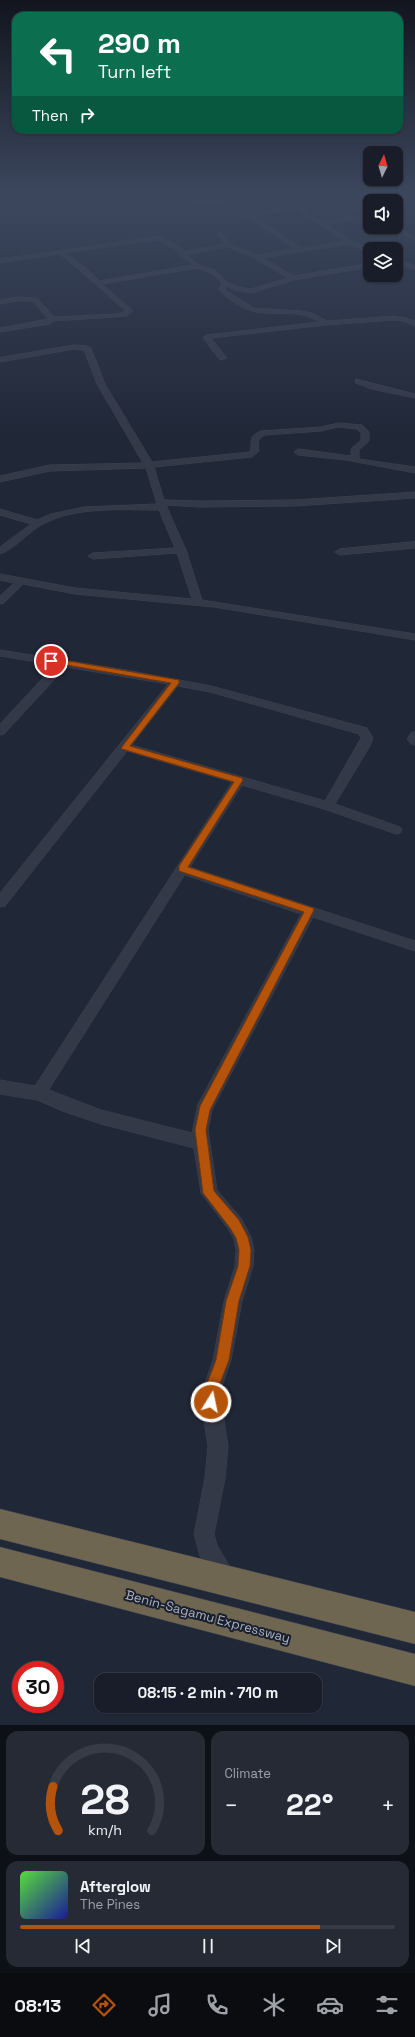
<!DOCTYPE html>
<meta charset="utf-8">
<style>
body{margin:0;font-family:"Space Grotesk",sans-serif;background:#252a35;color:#f1f3f6;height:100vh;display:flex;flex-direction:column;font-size:15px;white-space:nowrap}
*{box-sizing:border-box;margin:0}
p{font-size:13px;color:#9fa2a8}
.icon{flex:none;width:22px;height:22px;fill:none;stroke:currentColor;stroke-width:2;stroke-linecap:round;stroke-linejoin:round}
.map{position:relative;height:1725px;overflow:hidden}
.sheet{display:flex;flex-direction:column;gap:6px;padding:6px;background:#0d1017;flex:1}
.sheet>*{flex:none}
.top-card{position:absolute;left:12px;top:12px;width:391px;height:122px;border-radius:12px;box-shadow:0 1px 3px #0004,0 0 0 1px #363b46;background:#0b6e4f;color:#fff;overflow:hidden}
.needle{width:26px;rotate:5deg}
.fabs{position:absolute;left:363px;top:146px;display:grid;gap:8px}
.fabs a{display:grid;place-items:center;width:40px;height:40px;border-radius:8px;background:#181d29;box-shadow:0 1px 3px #0004,0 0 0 1px #363b46;font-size:20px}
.speed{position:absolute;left:12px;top:1661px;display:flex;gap:8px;font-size:20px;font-weight:700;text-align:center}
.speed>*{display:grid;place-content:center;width:52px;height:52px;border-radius:50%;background:#181d29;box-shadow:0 1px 3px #0004,0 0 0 1px #363b46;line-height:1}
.speed .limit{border:6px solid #d22;background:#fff;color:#111}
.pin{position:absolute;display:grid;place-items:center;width:34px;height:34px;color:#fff;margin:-17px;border:2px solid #fff;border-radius:50%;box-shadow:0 1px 4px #0007}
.me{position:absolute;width:44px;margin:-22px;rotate:10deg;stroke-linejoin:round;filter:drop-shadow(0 0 3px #0008)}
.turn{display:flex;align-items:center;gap:14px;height:84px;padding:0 20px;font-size:18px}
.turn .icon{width:52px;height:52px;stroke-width:2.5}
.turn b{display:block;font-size:28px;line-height:34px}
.then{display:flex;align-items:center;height:38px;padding:0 20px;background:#0003;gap:8px;font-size:15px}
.big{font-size:30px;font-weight:600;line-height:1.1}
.sheet .tile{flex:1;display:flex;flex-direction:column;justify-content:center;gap:6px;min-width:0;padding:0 14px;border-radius:12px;background:#252a35}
.sheet .dial{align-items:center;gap:0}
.dial svg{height:104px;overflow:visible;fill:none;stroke:#363b46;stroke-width:7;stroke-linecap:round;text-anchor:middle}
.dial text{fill:#f1f3f6;stroke:none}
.song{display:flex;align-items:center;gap:12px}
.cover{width:48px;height:48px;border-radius:6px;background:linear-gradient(135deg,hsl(110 70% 55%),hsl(240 70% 35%))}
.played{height:4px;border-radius:2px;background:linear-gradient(90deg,#b45309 80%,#363b46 80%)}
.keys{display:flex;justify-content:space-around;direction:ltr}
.heat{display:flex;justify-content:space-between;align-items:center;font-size:22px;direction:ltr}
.sheet .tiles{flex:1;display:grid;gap:6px;grid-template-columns:1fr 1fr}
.tile:last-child{grid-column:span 2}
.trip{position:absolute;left:94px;top:1673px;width:228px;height:40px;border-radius:12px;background:#181d29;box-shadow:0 1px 3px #0004,0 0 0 1px #363b46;font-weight:600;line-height:40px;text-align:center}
.dock{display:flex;height:64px;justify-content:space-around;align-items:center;background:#0a0c10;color:#9fa2a8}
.dock .icon{width:28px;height:28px}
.dock .on{color:#b45309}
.dock b{font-size:18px;color:#f1f3f6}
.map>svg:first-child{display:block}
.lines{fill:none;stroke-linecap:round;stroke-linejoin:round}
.minor-casing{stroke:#3d4351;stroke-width:1}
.highway-casing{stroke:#3b414f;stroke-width:1}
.minor{fill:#343948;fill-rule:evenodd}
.highway{fill:#6e6651;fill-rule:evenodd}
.route{fill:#b45309;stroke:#753606}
.labels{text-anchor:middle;stroke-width:4;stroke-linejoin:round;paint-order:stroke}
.near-street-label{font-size:13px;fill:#aeb4c4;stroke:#191f2c}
</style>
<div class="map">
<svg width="415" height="1725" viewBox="0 0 415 1725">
<rect width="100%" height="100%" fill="#202737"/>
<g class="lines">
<defs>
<path id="minor" d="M 234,195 L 244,195 L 219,202 L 171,207 L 168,205 Z
M 265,195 C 274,195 285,198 291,205 L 299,206 L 307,211 L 307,214 L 323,221 L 370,214 L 370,218 L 327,224 L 352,241 L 371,249 L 370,253 L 349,244 L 262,258 L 294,276 L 370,263 L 370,267 L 294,280 L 251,293 L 235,290 L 226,286 L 225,290 L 254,308 L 301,311 L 312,313 L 327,321 L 393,316 L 406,318 L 415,321 L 415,326 L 403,321 L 393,320 L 326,325 L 211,338 L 227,358 L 220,360 L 203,338 L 206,335 L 319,322 C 301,309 277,316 256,312 C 243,310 228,299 219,290 L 222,283 L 211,273 L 197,268 L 102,284 L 132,310 L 132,312 L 127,316 L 54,321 L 50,324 L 0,332 L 0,328 L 48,319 L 33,301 L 17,301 L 0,304 L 0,300 L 17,297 L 37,298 L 54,317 L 117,314 L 126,311 C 103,292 83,271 59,254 L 0,263 L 0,259 L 160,236 L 186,251 L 225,244 L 217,234 L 220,232 L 231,244 L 257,255 L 294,249 L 250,218 L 243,216 L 287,208 L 284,204 ZM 297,209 L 302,213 L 302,216 L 320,224 L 345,241 L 301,248 L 255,216 ZM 159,240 L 180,253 L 180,255 L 193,265 L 99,281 L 85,267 L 66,253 ZM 228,247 L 252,257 L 288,278 L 251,289 L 239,287 L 227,282 L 215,270 L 199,265 L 187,255 Z
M 327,195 L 334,195 L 348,202 L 389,195 L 402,195 L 353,204 L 360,208 L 357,210 Z
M 396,226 L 415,237 L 415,241 L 390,227 Z
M 396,258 L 415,266 L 415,270 L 396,263 Z
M 74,345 L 87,346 L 91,348 L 105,384 L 152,462 L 250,452 C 253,441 247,437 261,431 L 321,427 L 338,423 L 362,425 L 369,432 L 369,441 L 359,450 L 359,459 L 415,467 L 415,473 L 346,460 L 298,455 L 294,452 L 298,449 L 351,456 L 351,449 L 361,440 L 361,433 L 357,429 L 338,427 L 321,431 L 265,435 C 257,439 258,443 259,451 L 252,457 L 154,467 L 164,500 L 200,501 L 295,500 L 415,492 L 415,498 L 295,506 L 200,507 L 166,505 L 186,550 L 202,600 L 415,634 L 415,640 L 214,607 L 75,594 L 23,584 L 4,603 L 0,604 L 0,596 L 14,583 L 0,580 L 0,574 L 75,588 L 192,599 L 177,553 L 93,559 L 88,556 L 93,553 L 175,548 L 159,510 C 121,510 78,506 43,524 C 29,531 14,550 0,554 L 0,547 L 31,524 L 0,515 L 0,509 L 37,520 L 51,514 L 84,507 L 157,504 L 146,468 L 50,471 L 0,482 L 0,476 L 50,465 L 143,463 L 97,384 L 84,350 L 74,349 L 0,362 L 0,358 Z
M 356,379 L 415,394 L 415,398 L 372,389 L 356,383 Z
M 415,542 L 415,548 L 340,555 L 335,552 L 340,549 Z
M 0,650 L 126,670 L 211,686 L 367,728 L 373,738 L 370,746 L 335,804 L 400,827 L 402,830 L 400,833 L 396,834 L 324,809 L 242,785 L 190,867 L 415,941 L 415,951 L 313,917 L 212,1110 L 208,1130 L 217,1190 L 241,1218 L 251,1237 L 254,1250 L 253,1266 L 242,1301 L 231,1360 L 222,1386 L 221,1402 L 228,1446 L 225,1478 L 214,1534 L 217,1545 L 236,1578 L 232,1585 L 225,1589 L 218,1585 L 200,1556 L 194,1534 L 205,1478 L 208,1446 L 201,1402 L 204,1386 L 213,1360 L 224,1301 L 235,1266 L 236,1250 L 234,1239 L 229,1230 L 201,1193 L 194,1148 L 101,1124 L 65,1112 L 37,1100 L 0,1094 L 0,1080 L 35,1086 L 232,782 L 127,751 L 5,906 L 0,907 L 0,893 L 168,684 L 66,667 L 4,734 L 0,735 L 0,724 L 55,665 L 0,656 ZM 178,686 L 210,692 L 359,734 L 361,738 L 325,801 L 132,745 ZM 185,875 L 301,914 L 198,1104 L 192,1133 L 101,1110 L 49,1090 Z
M 415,732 L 415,745 L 411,744 L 407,739 L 411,733 Z"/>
<path id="highway" d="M 0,1509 L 415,1612 L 415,1644 L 0,1539 Z
M 0,1547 L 415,1654 L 415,1686 L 0,1577 Z"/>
</defs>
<use href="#minor" class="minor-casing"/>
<use href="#highway" class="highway-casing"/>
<use href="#minor" class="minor"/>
<use href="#highway" class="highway"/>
</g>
<linearGradient id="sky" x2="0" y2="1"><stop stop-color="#12151e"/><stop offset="0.45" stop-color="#3c475e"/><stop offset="1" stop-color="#3c475e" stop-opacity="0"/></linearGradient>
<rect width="415" height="436" fill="url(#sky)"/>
<path class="route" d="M 51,658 L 179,680 L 179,683 L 130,746 L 242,778 L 243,780 L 188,867 L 313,908 L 314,910 L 210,1110 L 206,1130 L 214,1191 L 239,1220 L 248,1237 L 251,1250 L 250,1266 L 239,1301 L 229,1360 L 219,1386 L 215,1407 L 211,1409 L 206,1407 L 204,1402 L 206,1386 L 216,1360 L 226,1301 L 238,1266 L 239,1250 L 236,1238 L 230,1228 L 203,1193 L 195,1130 L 200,1106 L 304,912 L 179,871 L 179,866 L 234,782 L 122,749 L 121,748 L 171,683 L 49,662 L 47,661 Z"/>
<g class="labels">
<g class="near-street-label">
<text transform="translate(208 1616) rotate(15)" y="5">Benin-Sagamu Expressway</text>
</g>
</g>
</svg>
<div class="fabs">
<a><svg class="needle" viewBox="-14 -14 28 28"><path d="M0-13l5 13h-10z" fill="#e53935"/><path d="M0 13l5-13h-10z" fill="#9fa2a8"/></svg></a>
<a><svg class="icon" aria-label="sound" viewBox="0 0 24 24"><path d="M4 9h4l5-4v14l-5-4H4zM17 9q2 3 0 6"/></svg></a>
<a><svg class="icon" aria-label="layers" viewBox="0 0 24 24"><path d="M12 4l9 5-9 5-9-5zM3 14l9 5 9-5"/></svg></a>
</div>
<div class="speed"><div class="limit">30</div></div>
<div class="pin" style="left:51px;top:661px;background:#d93025"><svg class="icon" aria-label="arrive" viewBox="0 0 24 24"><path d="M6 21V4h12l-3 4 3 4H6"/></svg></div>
<svg class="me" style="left:211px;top:1402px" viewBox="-20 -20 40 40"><circle r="17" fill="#b45309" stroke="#fff" stroke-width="3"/><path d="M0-11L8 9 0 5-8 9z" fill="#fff"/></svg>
<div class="trip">08:15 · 2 min · 710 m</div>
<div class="top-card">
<div class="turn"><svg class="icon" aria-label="left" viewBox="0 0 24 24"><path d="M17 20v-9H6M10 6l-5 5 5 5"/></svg><div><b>290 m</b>Turn left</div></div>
<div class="then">Then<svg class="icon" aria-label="right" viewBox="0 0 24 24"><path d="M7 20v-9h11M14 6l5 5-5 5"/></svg></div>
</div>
</div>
<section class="sheet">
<div class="tiles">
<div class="tile dial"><svg viewBox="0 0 100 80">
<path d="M14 69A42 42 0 1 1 86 69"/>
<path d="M14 69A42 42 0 0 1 10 35" stroke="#b45309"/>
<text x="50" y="56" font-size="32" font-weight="700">28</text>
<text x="50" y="72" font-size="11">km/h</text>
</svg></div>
<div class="tile"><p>Climate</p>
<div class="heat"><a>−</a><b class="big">22°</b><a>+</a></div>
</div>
<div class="tile">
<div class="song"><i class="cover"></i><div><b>Afterglow</b><p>The Pines</p></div></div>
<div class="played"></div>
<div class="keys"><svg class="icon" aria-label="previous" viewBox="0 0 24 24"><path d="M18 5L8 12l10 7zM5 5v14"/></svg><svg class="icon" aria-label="pause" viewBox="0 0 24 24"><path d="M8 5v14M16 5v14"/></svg><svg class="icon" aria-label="next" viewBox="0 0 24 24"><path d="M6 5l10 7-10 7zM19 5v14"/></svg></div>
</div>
</div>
</section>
<nav class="dock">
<b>08:13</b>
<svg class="icon on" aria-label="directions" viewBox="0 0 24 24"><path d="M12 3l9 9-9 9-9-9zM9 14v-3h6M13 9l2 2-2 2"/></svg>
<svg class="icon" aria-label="music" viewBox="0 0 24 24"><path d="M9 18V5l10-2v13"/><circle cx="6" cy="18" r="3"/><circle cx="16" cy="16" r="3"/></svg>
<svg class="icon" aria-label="phone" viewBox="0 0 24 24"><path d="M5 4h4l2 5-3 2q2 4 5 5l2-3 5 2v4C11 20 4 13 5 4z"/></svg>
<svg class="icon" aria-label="climate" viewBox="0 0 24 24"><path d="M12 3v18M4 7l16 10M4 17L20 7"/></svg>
<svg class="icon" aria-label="car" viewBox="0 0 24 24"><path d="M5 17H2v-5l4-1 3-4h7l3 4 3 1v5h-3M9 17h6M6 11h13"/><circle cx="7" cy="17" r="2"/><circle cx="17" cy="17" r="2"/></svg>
<svg class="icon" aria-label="filters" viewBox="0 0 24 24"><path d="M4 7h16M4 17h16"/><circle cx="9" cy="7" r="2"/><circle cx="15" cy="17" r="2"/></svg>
</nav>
